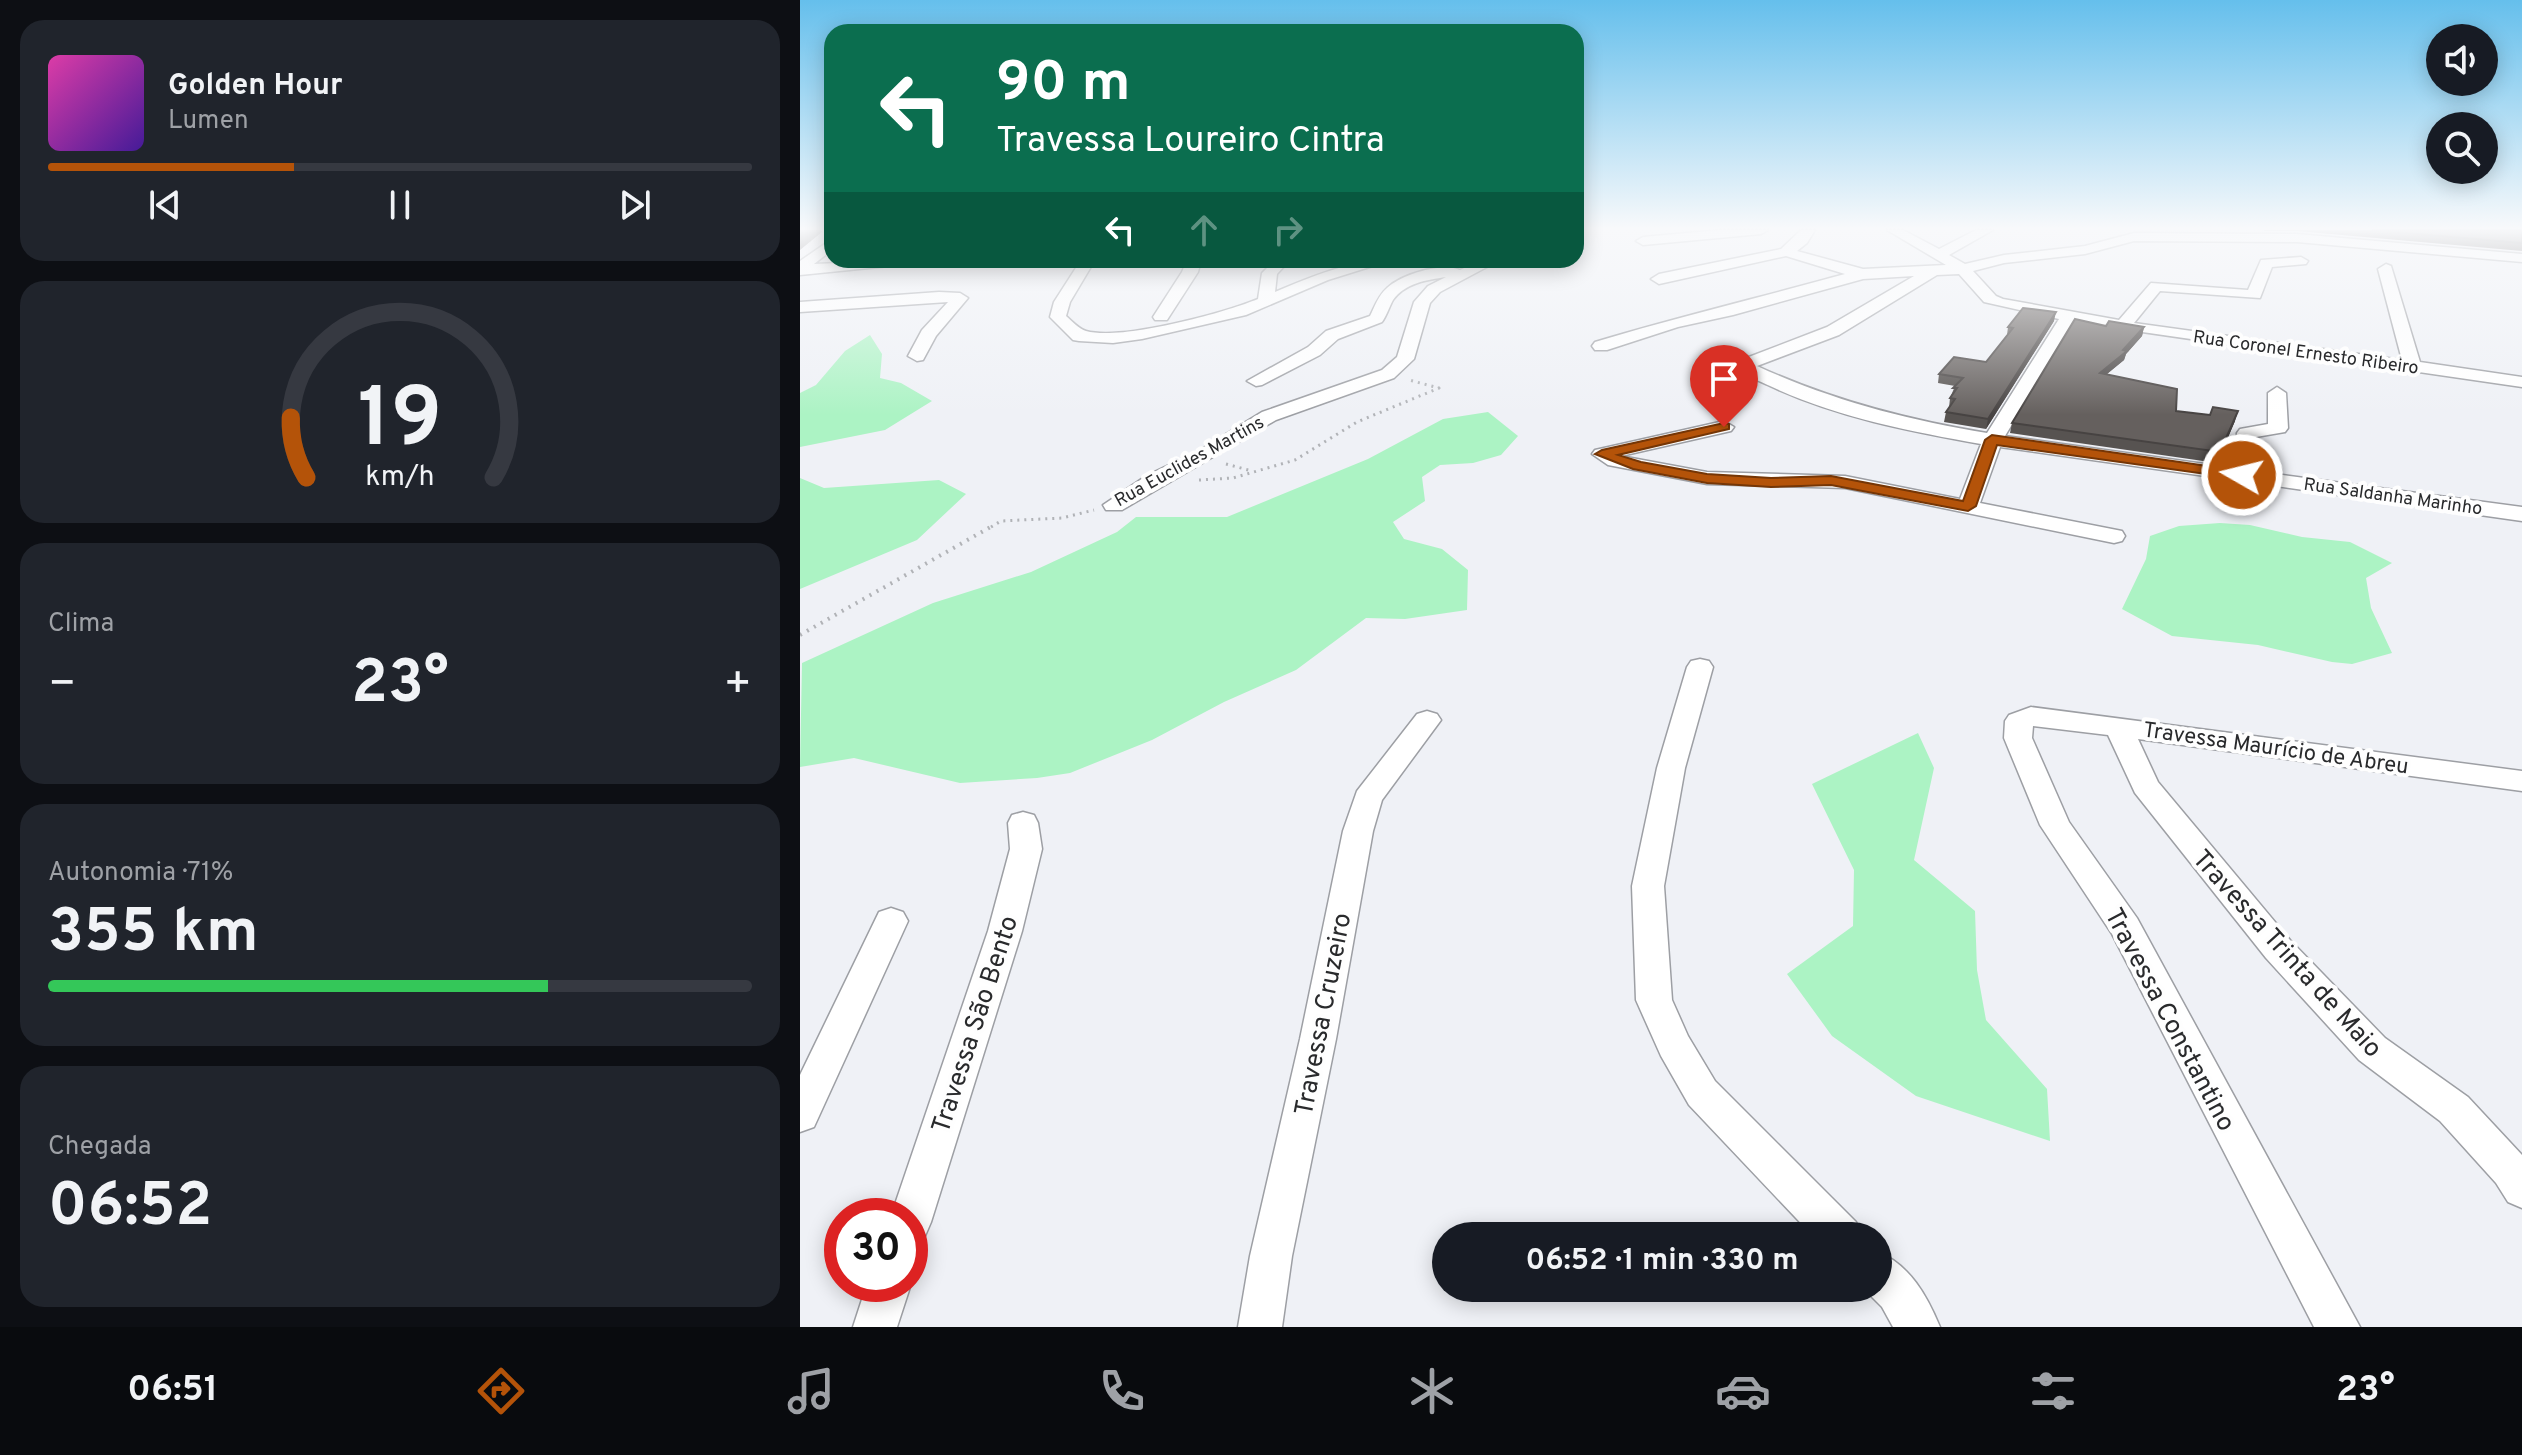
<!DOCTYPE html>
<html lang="pt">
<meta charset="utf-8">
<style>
body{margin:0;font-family:Overpass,sans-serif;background:#20242c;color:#f1f3f6;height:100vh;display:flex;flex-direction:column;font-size:30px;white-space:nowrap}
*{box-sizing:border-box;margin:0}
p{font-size:26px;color:#9ea1a6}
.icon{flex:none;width:44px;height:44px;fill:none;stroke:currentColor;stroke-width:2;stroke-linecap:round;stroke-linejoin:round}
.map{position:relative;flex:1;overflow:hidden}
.sheet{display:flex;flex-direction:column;gap:20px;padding:20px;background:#0d0f14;width:800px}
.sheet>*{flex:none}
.banner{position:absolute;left:24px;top:24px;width:760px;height:244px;border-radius:24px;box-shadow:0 4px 20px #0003;background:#0b6e4f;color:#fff;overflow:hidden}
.buttons{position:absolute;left:1626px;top:24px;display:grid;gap:16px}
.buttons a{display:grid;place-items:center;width:72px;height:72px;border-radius:50%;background:#171b24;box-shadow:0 4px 20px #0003;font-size:40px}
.speed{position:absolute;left:24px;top:1198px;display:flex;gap:16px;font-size:40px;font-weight:700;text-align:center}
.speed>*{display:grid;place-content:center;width:104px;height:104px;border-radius:50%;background:#171b24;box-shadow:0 4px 20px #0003;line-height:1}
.speed .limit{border:12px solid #d22;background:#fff;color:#111}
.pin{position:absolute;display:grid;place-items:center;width:68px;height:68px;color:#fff;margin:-82px -34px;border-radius:50% 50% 50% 0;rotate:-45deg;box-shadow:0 0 8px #0007}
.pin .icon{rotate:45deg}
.me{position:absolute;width:88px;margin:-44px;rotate:278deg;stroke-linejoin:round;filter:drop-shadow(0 0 6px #0008)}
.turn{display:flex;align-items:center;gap:28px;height:168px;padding:0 40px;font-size:36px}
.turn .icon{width:104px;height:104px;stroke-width:2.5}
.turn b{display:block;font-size:56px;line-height:68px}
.lanes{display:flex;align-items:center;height:76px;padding:0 40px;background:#0003;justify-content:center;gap:40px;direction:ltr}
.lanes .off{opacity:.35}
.big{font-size:60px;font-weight:700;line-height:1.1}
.sheet .card{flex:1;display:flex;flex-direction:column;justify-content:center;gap:12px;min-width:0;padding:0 28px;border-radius:24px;background:#20242c}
.sheet .dial{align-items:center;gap:0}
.dial svg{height:208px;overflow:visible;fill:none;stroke:#363941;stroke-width:7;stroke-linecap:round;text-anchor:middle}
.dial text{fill:#f1f3f6;stroke:none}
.song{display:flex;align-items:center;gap:24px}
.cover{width:96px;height:96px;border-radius:12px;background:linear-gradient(135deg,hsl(320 70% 55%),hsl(260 70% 35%))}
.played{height:8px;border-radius:4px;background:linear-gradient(90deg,#b45309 35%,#363941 35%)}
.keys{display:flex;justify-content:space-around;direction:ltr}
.heat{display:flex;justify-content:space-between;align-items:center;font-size:44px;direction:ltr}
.charge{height:12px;border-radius:6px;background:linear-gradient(90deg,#34c759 71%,#363941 0)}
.trip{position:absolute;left:632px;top:1222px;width:460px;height:80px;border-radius:40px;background:#171b24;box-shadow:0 4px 20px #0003;font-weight:700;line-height:80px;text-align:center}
.menu{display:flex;height:128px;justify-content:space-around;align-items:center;background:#090b0e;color:#9ea1a6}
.menu .icon{width:56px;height:56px}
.menu .active{color:#b45309}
.menu b{font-size:36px;color:#f1f3f6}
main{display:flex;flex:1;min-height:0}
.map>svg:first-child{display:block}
.green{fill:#acf3c4}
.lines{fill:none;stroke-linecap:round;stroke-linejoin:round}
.street-casing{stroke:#9d9fa4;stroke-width:3}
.path-far1{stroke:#b1b3b7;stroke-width:3;stroke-dasharray:2 5;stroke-linecap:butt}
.path{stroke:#b1b3b7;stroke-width:4;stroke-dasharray:2 6;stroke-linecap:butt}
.street{fill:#fff;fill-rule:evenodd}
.wall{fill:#575351}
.shaded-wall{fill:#474342}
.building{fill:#65605e;stroke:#474342;stroke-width:2}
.route{fill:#b45309;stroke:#753606;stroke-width:2}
.labels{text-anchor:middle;stroke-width:8;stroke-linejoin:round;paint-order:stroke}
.far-street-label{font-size:18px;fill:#292a2c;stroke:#fefefe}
.street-label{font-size:22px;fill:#292a2c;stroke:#fefefe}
.near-street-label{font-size:26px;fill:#292a2c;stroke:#fefefe}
</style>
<main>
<section class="sheet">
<div class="card">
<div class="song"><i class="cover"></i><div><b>Golden Hour</b><p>Lumen</p></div></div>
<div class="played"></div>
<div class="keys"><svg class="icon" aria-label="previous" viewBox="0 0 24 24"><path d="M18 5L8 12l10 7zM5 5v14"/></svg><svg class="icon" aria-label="pause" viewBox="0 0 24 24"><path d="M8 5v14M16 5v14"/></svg><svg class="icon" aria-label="next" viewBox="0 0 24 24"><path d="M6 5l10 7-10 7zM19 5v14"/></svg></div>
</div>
<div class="card dial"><svg viewBox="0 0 100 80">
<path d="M14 69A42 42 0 1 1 86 69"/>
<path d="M14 69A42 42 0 0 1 8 46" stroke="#b45309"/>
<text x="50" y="56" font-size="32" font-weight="700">19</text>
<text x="50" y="72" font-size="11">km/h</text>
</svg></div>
<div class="card"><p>Clima</p>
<div class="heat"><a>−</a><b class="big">23°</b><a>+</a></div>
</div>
<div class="card"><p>Autonomia · 71%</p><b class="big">355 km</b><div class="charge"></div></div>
<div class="card"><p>Chegada</p><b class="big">06:52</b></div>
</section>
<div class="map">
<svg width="1722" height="1327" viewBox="0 0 1722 1327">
<rect width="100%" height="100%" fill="#eff1f6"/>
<path class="green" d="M 70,335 L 82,354 L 80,378 L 101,383 L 132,401 L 85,430 L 0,447 L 0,393 L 16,385 L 45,351 Z
M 688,412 L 718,436 L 701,455 L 673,463 L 640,465 L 622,477 L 625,501 L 593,522 L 604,539 L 642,549 L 668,570 L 667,610 L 605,619 L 566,618 L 496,670 L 424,702 L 352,740 L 270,773 L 237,778 L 160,783 L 54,758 L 0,767 L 2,663 L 133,603 L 231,572 L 317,532 L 336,517 L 427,517 L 568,459 L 643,419 Z
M 0,478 L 24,488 L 139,480 L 166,494 L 117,540 L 0,589 Z
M 1420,523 L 1450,525 L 1502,537 L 1550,542 L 1592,563 L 1566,578 L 1571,608 L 1592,653 L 1552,664 L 1532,662 L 1458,645 L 1372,636 L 1322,609 L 1346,559 L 1350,536 L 1379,526 Z
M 1118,733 L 1134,768 L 1114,860 L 1175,911 L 1177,970 L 1186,1020 L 1247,1089 L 1250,1141 L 1116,1096 L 1032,1036 L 987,974 L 1053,926 L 1054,870 L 1012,784 Z"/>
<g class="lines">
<defs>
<path id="street" d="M 920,230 L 968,230 L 961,234 L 843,245 L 836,241 L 843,237 Z
M 1001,230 L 1015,230 L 1007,243 L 997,251 L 1063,269 L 1146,265 L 1087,230 L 1103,230 L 1139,249 L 1176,230 L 1193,230 L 1149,255 L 1165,264 L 1204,255 L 1285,246 L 1334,233 L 1497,234 L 1722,254 L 1722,262 L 1497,242 L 1334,241 L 1285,254 L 1204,263 L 1173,271 L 1196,296 L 1203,299 L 1319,320 L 1351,283 L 1448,290 L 1461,260 L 1501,257 L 1508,261 L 1506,264 L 1472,267 L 1460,298 L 1360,291 L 1334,323 L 1602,360 L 1578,269 L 1586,264 L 1591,266 L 1620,362 L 1722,377 L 1722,387 L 1273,322 L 1205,436 L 1433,468 L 1437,433 L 1440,429 L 1468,424 L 1468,393 L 1477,387 L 1486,393 L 1488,428 L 1485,432 L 1456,437 L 1453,471 L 1722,507 L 1722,521 L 1200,447 L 1180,503 L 1322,531 L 1325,536 L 1322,541 L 1314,543 L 1045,488 L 907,484 L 808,465 L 792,454 L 795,450 L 924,421 L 934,427 L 931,431 L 821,456 L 907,472 L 1045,476 L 1160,499 L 1181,444 C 1109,431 1036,417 970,386 C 960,381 946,377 938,368 L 941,360 L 1027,327 L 1114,276 L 1063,279 L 933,315 L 878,327 L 807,350 L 795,350 L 792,346 L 795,342 C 878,317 962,297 1045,274 L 986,256 L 859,284 L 851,279 L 859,274 L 981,249 ZM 1159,274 L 1184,302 L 1259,319 L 1187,433 C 1107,420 1031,400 957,366 L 1039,335 L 1137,275 Z
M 32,239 L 32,250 L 14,264 L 116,260 L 109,264 L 0,275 L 0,261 Z
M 281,260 L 295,260 L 270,302 L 266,316 C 272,321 279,329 286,331 C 321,341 424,313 458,299 L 462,273 L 475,260 L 490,260 L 477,274 L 475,292 C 513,276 551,260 592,260 L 528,280 L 446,315 L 342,339 L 313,343 L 279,341 L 273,340 L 250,317 L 254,302 Z
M 387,260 L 401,260 L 398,272 L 367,320 L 355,320 L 353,317 L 382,272 Z
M 681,260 L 700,260 L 640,292 L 630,303 L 614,359 L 594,378 L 476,420 L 322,510 L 306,510 L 303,505 L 346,476 L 400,450 L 462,412 L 582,370 L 597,357 L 614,302 L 628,286 L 646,277 C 627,280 605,283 593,300 C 589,307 587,315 582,322 L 538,339 L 520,355 L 462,385 L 456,386 L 447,381 L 508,347 L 526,331 L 570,316 C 575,306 578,296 587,288 C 602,274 642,262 660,270 Z
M 139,292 L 160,293 L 168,298 L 136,336 L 123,360 L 117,361 L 108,356 L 122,330 L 148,302 L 0,312 L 0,302 Z
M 900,659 L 909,661 L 913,667 L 885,768 L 864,886 L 872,1000 L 888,1036 L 915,1081 L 1056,1222 L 1062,1236 L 1013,1236 L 889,1105 L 861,1056 L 836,1000 L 832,886 L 857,768 L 887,667 L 891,661 Z
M 1231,707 L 1722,771 L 1722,791 L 1338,739 L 1358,782 L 1490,940 L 1585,1038 L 1668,1097 L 1722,1155 L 1722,1208 L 1708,1202 L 1696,1183 L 1640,1121 L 1559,1060 L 1466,958 L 1335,793 L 1308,735 L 1233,726 L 1232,738 L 1269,822 L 1337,918 L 1560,1327 L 1514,1327 L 1312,934 L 1240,825 L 1204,738 L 1205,721 L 1209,715 Z
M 627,711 L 637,714 L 641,720 L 582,800 L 573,831 L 536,1039 L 492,1256 L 482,1327 L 438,1327 L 450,1256 L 500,1039 L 543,831 L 557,791 L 617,714 Z
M 223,812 L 234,815 L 238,823 L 242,849 L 222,931 L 131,1222 L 125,1236 L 110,1242 L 110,1216 L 91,1216 L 188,931 L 210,849 L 208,823 L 212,815 Z
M 91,908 L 103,912 L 108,921 L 14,1127 L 0,1132 L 0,1075 L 79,912 Z
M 1078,1252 C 1110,1265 1127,1296 1140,1327 L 1093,1327 L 1082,1307 L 1063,1288 L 1078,1288 Z
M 110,1283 L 111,1284 L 97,1327 L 53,1327 L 67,1284 Z"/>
</defs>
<use href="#street" class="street-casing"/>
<path class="path-far1" d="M 426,464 L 452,471
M 399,480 L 433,478 L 495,460 L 557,422 L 639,388 L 609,380
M 191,527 L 201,521 L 262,518 L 294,510"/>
<path class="path" d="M 0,635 L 194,525"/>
<use href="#street" class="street"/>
</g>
<path class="wall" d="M 1463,230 L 1722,230 L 1722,251 L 1497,231 L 1465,231 Z
M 1254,321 L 1186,429 L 1144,422 L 1146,412 L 1149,408 L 1150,398 L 1155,386 L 1138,383 L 1139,374 L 1186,362 L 1207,335 L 1208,327 Z
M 1306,326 L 1344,327 L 1342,336 L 1326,354 L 1324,360 L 1307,374 L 1376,411 L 1435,421 L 1417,463 L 1210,433 L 1212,423 Z"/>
<path class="shaded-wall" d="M 0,230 L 21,230 L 22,232 L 0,250 Z
M 1256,312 L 1254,321 L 1186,429 L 1188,419 Z
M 1344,327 L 1342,336 L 1326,354 L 1324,360 L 1297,382 L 1300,373 Z
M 1438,411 L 1435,421 L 1417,463 L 1420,452 Z"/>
<path class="building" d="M 1572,230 L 1722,230 L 1722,243 Z
M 1223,308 L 1256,312 L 1188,419 L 1146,412 L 1155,399 L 1150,398 L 1157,388 L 1153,388 L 1163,378 L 1139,374 L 1154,357 L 1186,362 L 1213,328 L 1208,327 Z
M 1275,319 L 1306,326 L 1309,321 L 1344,327 L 1323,350 L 1327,351 L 1300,373 L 1377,389 L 1376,411 L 1410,415 L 1413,407 L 1438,411 L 1420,452 L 1212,423 Z"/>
<linearGradient id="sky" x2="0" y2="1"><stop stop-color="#65bfec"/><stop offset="0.55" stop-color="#f8f9fb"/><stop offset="1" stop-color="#f8f9fb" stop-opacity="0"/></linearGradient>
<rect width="1722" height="415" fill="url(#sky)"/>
<path class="route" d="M 924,423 L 929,424 L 929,429 L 818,455 L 841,462 L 907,474 L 971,478 L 1031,476 L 1163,501 L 1185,440 L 1192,435 L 1442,471 L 1449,475 L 1442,479 L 1197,445 L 1176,506 L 1168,511 L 1031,485 L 971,487 L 907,483 L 833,469 L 795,454 L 802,450 Z"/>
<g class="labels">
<g class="far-street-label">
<text transform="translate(1506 352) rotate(8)" y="6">Rua Coronel Ernesto Ribeiro</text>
<text transform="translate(389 461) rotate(-29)" y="6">Rua Euclides Martins</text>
<text transform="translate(1593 496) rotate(8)" y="6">Rua Saldanha Marinho</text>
</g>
<g class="street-label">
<text transform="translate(1476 747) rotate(8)" y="8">Travessa Maurício de Abreu</text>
</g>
<g class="near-street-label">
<text transform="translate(1488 953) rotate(48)" y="9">Travessa Trinta de Maio</text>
<text transform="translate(522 1014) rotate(-79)" y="9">Travessa Cruzeiro</text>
<text transform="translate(1371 1019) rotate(62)" y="9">Travessa Constantino</text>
<text transform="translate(174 1024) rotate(-72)" y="9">Travessa São Bento</text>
</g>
</g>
</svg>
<div class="buttons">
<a><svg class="icon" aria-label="sound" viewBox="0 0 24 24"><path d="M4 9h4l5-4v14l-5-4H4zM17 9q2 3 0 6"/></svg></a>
<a><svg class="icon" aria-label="search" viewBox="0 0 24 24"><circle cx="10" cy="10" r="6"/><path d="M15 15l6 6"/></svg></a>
</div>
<div class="speed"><div class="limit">30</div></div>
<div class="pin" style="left:924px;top:427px;background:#d93025"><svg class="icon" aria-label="arrive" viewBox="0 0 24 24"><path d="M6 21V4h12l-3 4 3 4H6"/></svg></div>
<svg class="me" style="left:1442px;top:475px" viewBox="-20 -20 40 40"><circle r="17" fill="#b45309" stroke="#fff" stroke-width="3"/><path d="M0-11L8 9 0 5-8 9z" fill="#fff"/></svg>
<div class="trip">06:52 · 1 min · 330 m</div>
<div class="banner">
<div class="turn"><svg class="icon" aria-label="left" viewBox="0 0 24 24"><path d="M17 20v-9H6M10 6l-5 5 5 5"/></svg><div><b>90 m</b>Travessa Loureiro Cintra</div></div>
<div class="lanes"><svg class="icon" aria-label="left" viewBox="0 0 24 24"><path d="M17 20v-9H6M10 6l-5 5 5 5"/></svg><svg class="icon off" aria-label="ahead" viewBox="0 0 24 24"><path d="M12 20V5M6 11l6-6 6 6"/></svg><svg class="icon off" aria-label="right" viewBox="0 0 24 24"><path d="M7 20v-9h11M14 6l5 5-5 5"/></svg></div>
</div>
</div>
</main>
<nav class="menu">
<b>06:51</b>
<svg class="icon active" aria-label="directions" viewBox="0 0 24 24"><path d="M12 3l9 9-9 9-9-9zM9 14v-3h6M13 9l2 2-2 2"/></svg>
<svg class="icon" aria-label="music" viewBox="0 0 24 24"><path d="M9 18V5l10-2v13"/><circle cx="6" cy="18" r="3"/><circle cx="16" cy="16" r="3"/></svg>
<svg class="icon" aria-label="phone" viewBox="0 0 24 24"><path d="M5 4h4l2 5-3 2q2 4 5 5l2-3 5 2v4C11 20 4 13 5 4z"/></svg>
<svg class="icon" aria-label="climate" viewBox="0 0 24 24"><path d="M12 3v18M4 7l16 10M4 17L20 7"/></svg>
<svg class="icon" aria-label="car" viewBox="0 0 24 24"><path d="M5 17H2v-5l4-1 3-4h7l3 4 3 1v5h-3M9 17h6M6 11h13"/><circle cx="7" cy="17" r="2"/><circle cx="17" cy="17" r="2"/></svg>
<svg class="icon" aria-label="filters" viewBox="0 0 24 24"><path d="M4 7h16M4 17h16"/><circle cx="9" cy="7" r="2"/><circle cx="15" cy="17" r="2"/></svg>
<b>23°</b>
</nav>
